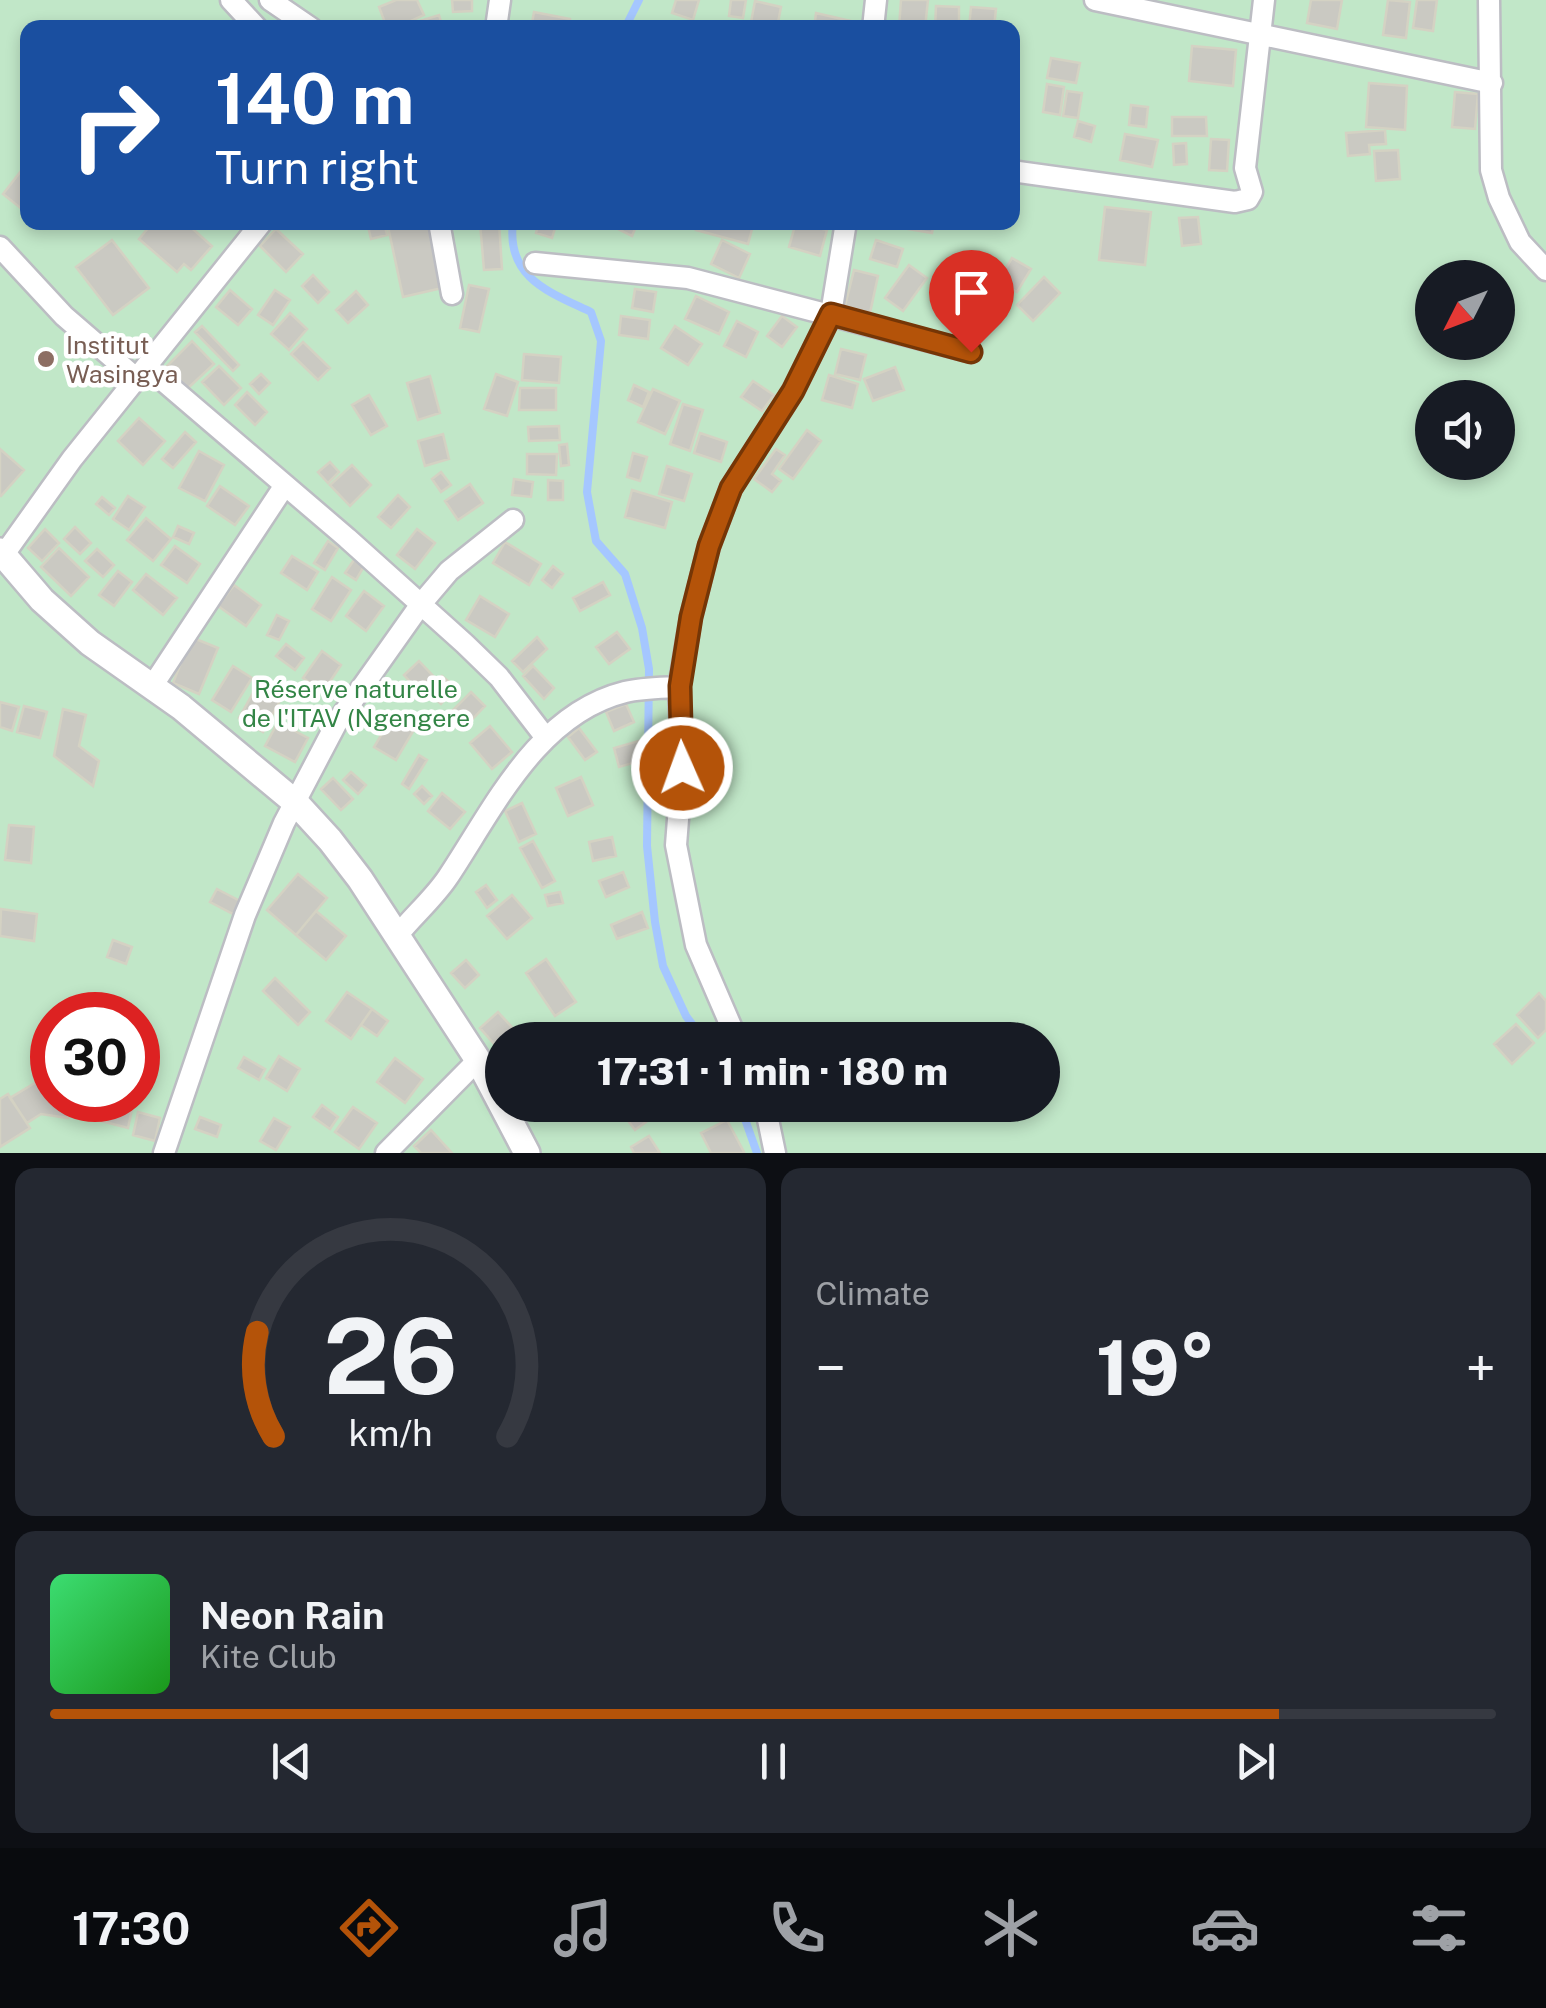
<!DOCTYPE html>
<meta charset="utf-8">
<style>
body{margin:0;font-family:"Public Sans",sans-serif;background:#242831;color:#f1f3f6;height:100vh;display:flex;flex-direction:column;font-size:38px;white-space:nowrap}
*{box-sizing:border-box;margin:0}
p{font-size:32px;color:#9ea1a6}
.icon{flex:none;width:55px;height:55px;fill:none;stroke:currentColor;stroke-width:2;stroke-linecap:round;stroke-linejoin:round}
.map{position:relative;height:1153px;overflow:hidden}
.details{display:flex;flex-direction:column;gap:15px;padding:15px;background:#0d0f14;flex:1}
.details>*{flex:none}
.top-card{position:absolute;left:20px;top:20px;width:1000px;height:210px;border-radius:20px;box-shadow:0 5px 15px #0003;background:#1a4fa0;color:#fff;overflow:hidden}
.needle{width:65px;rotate:228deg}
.fabs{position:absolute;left:1415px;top:260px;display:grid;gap:20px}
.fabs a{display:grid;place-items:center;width:100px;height:100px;border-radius:50%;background:#171b24;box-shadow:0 5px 15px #0003;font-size:50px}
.speed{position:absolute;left:30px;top:992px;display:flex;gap:20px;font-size:50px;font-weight:700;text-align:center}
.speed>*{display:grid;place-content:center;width:130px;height:130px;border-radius:50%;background:#171b24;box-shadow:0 5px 15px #0003;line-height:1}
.speed .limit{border:15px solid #d22;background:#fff;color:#111}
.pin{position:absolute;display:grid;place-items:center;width:85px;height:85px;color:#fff;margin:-102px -42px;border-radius:50% 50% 50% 0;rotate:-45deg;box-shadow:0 0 10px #0007}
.pin .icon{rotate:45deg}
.me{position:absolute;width:110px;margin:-55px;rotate:358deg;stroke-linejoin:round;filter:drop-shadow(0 0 8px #0008)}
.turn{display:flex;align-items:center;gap:35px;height:210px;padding:0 30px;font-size:45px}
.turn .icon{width:130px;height:130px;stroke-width:2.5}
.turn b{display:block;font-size:70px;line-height:85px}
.big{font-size:75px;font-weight:800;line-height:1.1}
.details .tile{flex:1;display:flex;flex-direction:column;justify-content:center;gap:15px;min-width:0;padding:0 35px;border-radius:20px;background:#242831}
.details .dial{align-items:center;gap:0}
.dial svg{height:260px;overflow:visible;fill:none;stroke:#363941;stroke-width:7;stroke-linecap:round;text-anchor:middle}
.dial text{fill:#f1f3f6;stroke:none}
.song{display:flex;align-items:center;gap:30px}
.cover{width:120px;height:120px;border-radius:15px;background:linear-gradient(135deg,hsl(140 70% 55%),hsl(120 70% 35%))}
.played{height:10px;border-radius:5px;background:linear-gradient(90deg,#b45309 85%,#363941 85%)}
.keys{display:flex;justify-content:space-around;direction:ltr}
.heat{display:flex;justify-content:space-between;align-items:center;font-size:55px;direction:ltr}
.details .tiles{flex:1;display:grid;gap:15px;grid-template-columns:1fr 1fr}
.tile:last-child{grid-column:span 2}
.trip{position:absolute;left:485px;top:1022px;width:575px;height:100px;border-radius:50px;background:#171b24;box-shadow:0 5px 15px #0003;font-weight:800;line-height:100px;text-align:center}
.dock{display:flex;height:160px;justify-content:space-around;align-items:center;background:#090b0e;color:#9ea1a6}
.dock .icon{width:70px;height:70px}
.dock .active{color:#b45309}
.dock b{font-size:45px;color:#f1f3f6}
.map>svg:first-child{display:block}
.green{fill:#c1e7c8;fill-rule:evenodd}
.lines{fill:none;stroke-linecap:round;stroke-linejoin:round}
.stream{stroke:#a5c7ff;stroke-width:8}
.building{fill:#cac9c2;stroke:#d4d2c3;stroke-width:2.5}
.minor-casing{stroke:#bcbdc3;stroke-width:25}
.tertiary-casing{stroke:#bcbdc3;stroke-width:30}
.minor{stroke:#fff;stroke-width:20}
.tertiary{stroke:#fff;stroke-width:25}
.route-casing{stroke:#753606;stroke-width:25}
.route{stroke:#b45309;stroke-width:18}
.education-dot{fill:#8d6e63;stroke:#fff;stroke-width:4}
.labels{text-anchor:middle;stroke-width:9;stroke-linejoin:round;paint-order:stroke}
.education-label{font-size:25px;fill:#785e54;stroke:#fff;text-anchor:start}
.park-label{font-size:25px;fill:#338546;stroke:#fff}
</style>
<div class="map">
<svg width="1546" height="1153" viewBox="0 0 1546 1153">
<rect width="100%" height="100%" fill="#efefe4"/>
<path class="green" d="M 0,0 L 1546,0 L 1546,1153 L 0,1153 ZM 28,28 L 1012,28 L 1012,222 L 28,222 ZM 1432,278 L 1498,278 L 1498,342 L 1432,342 ZM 1432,398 L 1498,398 L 1498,462 L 1432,462 ZM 52,1015 L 138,1015 L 138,1100 L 52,1100 ZM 502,1040 L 1042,1040 L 1042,1105 L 502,1105 Z"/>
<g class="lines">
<path class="stream" d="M 625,28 L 639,0
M 513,222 C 506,278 549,292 591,312 L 601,341 L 587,492 L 596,541 L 625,574 L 642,628 L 649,669 L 647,846 L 655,922 L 663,966 L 686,1016 L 704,1040
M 740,1105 L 757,1153"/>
</g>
<path class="building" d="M 396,0 L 417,0 L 424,15 L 396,28 L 387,28 L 379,7 Z
M 452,0 L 472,0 L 472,11 L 453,12 Z
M 676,0 L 699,0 L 693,20 L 672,13 Z
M 731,0 L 746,0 L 743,18 L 729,16 Z
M 901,0 L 928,0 L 925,28 L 899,28 Z
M 1311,0 L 1342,0 L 1337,29 L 1307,23 Z
M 1388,0 L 1410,2 L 1406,38 L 1383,35 Z
M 1417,0 L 1437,0 L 1433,31 L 1413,28 Z
M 755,1 L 781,7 L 777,28 L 751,22 Z
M 936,6 L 959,7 L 959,28 L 935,28 Z
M 971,7 L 996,9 L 994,28 L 969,28 Z
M 534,12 L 570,19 L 568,28 L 531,28 Z
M 816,13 L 855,22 L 854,28 L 814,28 Z
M 439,15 L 443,28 L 414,28 L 413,23 Z
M 1192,46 L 1236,50 L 1233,86 L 1189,81 Z
M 1051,58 L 1080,63 L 1076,83 L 1047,78 Z
M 1369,83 L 1407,86 L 1405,130 L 1366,127 Z
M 1047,84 L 1064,87 L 1060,115 L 1043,112 Z
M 1067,91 L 1082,93 L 1078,118 L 1063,116 Z
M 1455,92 L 1478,94 L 1475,129 L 1452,127 Z
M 1131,105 L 1148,107 L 1146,127 L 1129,125 Z
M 1172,117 L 1206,117 L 1207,136 L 1172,136 Z
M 1078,121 L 1095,126 L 1091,142 L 1074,137 Z
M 1385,130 L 1386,144 L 1369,145 L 1370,154 L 1348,156 L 1346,133 Z
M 1125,134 L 1158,140 L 1152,167 L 1120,160 Z
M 1211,139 L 1229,140 L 1227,171 L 1209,170 Z
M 1186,143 L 1187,164 L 1174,165 L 1173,144 Z
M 1398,150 L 1400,179 L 1376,181 L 1374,151 Z
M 28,162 L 28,214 L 3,194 Z
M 1105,207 L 1151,212 L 1145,265 L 1099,260 Z
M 1198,217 L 1201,244 L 1182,246 L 1179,218 Z
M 153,222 L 185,222 L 212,246 L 191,270 L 184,264 L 177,272 L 139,239 Z
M 367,222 L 384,222 L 387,235 L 371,239 Z
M 387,222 L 428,222 L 442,288 L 403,297 Z
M 499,222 L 502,269 L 484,270 L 480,223 Z
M 539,222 L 557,222 L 552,238 L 536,233 Z
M 614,222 L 638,222 L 632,236 L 612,226 Z
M 698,222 L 754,222 L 748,244 L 696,230 Z
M 796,222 L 827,230 L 820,256 L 789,247 Z
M 909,222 L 934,222 L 932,233 L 908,229 Z
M 276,229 L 303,254 L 286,272 L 260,246 Z
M 112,240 L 149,288 L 113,315 L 76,267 Z
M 722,240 L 750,254 L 739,278 L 711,264 Z
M 876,240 L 903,249 L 897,267 L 870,259 Z
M 1012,258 L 1031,269 L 1017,292 L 998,281 Z
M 970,261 L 993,275 L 983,292 L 961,279 Z
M 909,265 L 927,278 L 903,311 L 885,298 Z
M 854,270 L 878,276 L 870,313 L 845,306 Z
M 313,275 L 329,292 L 318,303 L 302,286 Z
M 1044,277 L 1060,293 L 1033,321 L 1017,305 Z
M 960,282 L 981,296 L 964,323 L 943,309 Z
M 469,285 L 489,289 L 479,332 L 460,328 Z
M 995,285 L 1012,295 L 998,316 L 982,305 Z
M 635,289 L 656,292 L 653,312 L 632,308 Z
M 230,290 L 252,309 L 238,325 L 216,307 Z
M 275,290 L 290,300 L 273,325 L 258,315 Z
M 356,291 L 368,305 L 348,323 L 336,310 Z
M 696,296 L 729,312 L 719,334 L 685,319 Z
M 290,313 L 307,329 L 289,350 L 271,334 Z
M 621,316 L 650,320 L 648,339 L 619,335 Z
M 782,316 L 797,327 L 782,347 L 767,336 Z
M 737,321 L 758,332 L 746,357 L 724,346 Z
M 202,326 L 239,365 L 233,371 L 195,332 Z
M 675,326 L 702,344 L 688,365 L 661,348 Z
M 192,341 L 214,364 L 186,390 L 165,368 Z
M 303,342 L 330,368 L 318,380 L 291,354 Z
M 841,349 L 866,355 L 860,380 L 835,374 Z
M 524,354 L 561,357 L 559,383 L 522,380 Z
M 219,366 L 241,388 L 224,405 L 202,382 Z
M 895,367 L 904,390 L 873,401 L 864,379 Z
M 261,374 L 270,383 L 259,394 L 250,384 Z
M 496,374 L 518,382 L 507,416 L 484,409 Z
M 829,375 L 858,384 L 852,408 L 822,400 Z
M 430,376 L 440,413 L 418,420 L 407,383 Z
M 753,381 L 774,395 L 762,411 L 741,397 Z
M 634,385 L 649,392 L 643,407 L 628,400 Z
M 520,388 L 556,388 L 556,410 L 519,410 Z
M 653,389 L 680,401 L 665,434 L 638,422 Z
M 247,392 L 267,412 L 255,425 L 235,405 Z
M 369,395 L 387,426 L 371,435 L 352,405 Z
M 683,404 L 703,410 L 690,451 L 670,444 Z
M 139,418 L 165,441 L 143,465 L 118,441 Z
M 559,426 L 560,440 L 529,441 L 528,427 Z
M 807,430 L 821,441 L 793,479 L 779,469 Z
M 185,432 L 196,442 L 173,468 L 162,459 Z
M 700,433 L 727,442 L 721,462 L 694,453 Z
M 443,434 L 449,459 L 425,466 L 418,441 Z
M 567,444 L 569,465 L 561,466 L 559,445 Z
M 0,449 L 24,470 L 1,496 L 0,495 Z
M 776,449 L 785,455 L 772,474 L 781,481 L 772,492 L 754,479 Z
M 199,451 L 224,465 L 205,501 L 179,488 Z
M 633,453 L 647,457 L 640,481 L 627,477 Z
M 527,454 L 557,454 L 556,475 L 527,474 Z
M 330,462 L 339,472 L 328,483 L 318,472 Z
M 352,465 L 371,485 L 350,506 L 330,485 Z
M 667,466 L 692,474 L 684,501 L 659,494 Z
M 441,472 L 451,485 L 441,492 L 432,479 Z
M 514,479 L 533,482 L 531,497 L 512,495 Z
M 548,480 L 563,481 L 563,500 L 548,500 Z
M 470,484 L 483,503 L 458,520 L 445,501 Z
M 220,486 L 249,506 L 235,525 L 207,506 Z
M 632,490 L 672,502 L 665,528 L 625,517 Z
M 398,495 L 410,507 L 391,528 L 378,517 Z
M 128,496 L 145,507 L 129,530 L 113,519 Z
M 102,497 L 115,508 L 109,515 L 96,504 Z
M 146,518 L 171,539 L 153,561 L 127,540 Z
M 178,526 L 194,533 L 189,544 L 173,537 Z
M 75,527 L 91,543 L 80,554 L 64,539 Z
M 45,529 L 59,543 L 42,561 L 28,548 Z
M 417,529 L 435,543 L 415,569 L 397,555 Z
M 328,541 L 338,548 L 325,570 L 314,563 Z
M 505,542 L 541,564 L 529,585 L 493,563 Z
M 175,546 L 200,564 L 187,583 L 161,565 Z
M 59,548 L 89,577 L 71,596 L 41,567 Z
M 97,549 L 114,565 L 103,577 L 85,561 Z
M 292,556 L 318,572 L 307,590 L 281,573 Z
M 356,557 L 366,563 L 356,580 L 345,573 Z
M 553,566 L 563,574 L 552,588 L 542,580 Z
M 118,571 L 132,582 L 114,606 L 99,595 Z
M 146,574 L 177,598 L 163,615 L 133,590 Z
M 332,577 L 351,590 L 331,621 L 312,609 Z
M 603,582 L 610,595 L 580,611 L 573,598 Z
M 234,585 L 261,605 L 246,626 L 218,606 Z
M 364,591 L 384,606 L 366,631 L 346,616 Z
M 480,596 L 509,614 L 495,637 L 466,620 Z
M 277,615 L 289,621 L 279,640 L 267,635 Z
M 617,632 L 630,649 L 609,664 L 596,647 Z
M 191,637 L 218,648 L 199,694 L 173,683 Z
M 537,637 L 547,649 L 523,672 L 512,661 Z
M 286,644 L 304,658 L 295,670 L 276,656 Z
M 322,651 L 341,665 L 323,692 L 303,678 Z
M 419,661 L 437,680 L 421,694 L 404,675 Z
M 233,666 L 252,678 L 231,712 L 212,700 Z
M 533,666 L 554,688 L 544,699 L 523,676 Z
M 442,676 L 455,687 L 441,704 L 428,692 Z
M 258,684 L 282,697 L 263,732 L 239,718 Z
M 471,692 L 485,706 L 462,730 L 447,716 Z
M 0,702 L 19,707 L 12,731 L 0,727 Z
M 626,704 L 634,722 L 614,731 L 606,712 Z
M 24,706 L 47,712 L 40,738 L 17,732 Z
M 63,709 L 86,715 L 79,746 L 99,761 L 93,786 L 54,756 Z
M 393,715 L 415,728 L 396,760 L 374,747 Z
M 278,722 L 308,738 L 295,762 L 265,746 Z
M 490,726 L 512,752 L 492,769 L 470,743 Z
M 579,728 L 597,752 L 585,760 L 568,737 Z
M 642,740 L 647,759 L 619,767 L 614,748 Z
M 419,755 L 427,760 L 409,789 L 402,784 Z
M 351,772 L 366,785 L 358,794 L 343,780 Z
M 581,777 L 593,805 L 568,816 L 556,788 Z
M 333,778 L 353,799 L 341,810 L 321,789 Z
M 422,786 L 432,796 L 424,804 L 414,794 Z
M 442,793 L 465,812 L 450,829 L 428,811 Z
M 522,803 L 536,834 L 519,842 L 505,811 Z
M 9,825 L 34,827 L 31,863 L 5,860 Z
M 612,837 L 616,856 L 593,861 L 589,842 Z
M 533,841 L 555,881 L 542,888 L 520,848 Z
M 623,872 L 629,887 L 606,897 L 599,881 Z
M 298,874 L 327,898 L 296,935 L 267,910 Z
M 486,885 L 497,900 L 487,908 L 476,892 Z
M 217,889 L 240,901 L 233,914 L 210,902 Z
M 560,892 L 563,903 L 548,906 L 545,895 Z
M 512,895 L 532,918 L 507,939 L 487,916 Z
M 1,909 L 37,914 L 34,941 L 0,936 Z
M 316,911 L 346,936 L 326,960 L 296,935 Z
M 642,912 L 648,928 L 617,939 L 611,925 Z
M 113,940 L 132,947 L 126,964 L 107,957 Z
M 546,959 L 576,1002 L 555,1016 L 526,973 Z
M 466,960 L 479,975 L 465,988 L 451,973 Z
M 275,978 L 310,1012 L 298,1025 L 263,991 Z
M 347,992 L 372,1009 L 351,1039 L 326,1021 Z
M 1539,993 L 1546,1001 L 1546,1030 L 1538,1038 L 1517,1015 Z
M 372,1009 L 388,1021 L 377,1036 L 361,1025 Z
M 498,1012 L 521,1037 L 502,1040 L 502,1053 L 480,1028 Z
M 1516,1024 L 1534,1043 L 1512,1064 L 1494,1044 Z
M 279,1056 L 300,1069 L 287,1091 L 266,1078 Z
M 244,1057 L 265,1069 L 259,1080 L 238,1068 Z
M 395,1058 L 423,1079 L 405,1103 L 377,1082 Z
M 38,1081 L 52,1083 L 52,1100 L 71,1100 L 68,1118 L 41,1114 L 27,1123 L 10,1098 Z
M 8,1094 L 30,1128 L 0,1147 L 0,1099 Z
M 77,1100 L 115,1100 L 133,1105 L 128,1128 L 74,1114 Z
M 322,1105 L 338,1117 L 330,1129 L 313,1117 Z
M 353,1107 L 377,1123 L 359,1149 L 335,1132 Z
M 636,1110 L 646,1122 L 635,1130 L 626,1118 Z
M 138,1112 L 160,1118 L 155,1141 L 133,1135 Z
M 200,1117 L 221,1125 L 217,1137 L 195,1129 Z
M 274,1118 L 290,1127 L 276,1150 L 260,1141 Z
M 727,1120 L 744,1152 L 743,1153 L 711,1153 L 701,1133 Z
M 431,1130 L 452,1153 L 421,1153 L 414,1146 Z
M 649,1136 L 660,1153 L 634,1153 L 631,1147 Z"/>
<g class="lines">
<defs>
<path id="minor" d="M 231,0 L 257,28
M 270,0 L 311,28
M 1095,0 L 1492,83
M 1489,0 L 1491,170 L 1499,198 L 1520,242 L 1546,270
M 496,28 L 500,0
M 873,28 L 876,0
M 1012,171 L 1235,202 L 1248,199 L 1252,192 L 1245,168 L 1264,0
M 439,222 L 452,294
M 0,247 L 64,316 L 137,379
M 535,263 L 688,278 L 971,352
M 147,367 L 347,538 L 465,644 L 499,677 L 546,738
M 0,560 L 72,459 L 262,222
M 151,688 L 285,485
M 397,936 C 413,916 434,898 448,877 C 494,808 537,714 625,692 C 642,688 662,688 679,687
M 737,1040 L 696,945 L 676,845 L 682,768 L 679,687 L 691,617 L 709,546 L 731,488 L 793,391 L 831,314 L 846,222
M 765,1105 L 775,1153
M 164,1153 L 245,915 L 284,823 L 336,724 L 421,604 L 449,571 L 513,520
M 386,1153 L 478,1060"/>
<path id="tertiary" d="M 0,551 L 42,600 L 90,643 L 181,707 L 296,803 L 330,840 L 360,879 L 478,1060 L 527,1153"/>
</defs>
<use href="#minor" class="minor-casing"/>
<use href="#tertiary" class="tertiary-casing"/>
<use href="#minor" class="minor"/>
<use href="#tertiary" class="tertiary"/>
</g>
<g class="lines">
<defs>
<path id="route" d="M 682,768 L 680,686 L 691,617 L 709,546 L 731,488 L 793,391 L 831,314 L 971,352"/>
</defs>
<use href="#route" class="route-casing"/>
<use href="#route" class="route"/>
</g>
<circle class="education-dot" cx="46" cy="359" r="10"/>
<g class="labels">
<g class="education-label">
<text x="66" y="354">Institut<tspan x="66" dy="29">Wasingya</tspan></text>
</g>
<g class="park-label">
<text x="356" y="698">Réserve naturelle<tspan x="356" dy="29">de l'ITAV (Ngengere</tspan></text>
</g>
</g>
</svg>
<div class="fabs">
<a><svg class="needle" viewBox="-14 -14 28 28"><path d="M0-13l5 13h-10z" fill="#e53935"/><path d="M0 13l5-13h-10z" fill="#9ea1a6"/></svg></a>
<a><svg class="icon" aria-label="sound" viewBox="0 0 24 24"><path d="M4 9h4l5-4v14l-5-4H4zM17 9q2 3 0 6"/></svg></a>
</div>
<div class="speed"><div class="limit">30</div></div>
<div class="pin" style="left:971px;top:352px;background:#d93025"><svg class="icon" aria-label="arrive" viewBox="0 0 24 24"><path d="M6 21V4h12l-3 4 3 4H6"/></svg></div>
<svg class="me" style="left:682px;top:768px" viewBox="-20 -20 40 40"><circle r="17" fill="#b45309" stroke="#fff" stroke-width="3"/><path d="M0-11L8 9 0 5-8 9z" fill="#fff"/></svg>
<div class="trip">17:31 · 1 min · 180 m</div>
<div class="top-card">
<div class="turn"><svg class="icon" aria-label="right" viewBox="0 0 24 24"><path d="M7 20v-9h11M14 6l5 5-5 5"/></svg><div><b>140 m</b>Turn right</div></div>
</div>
</div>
<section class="details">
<div class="tiles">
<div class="tile dial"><svg viewBox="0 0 100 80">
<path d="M14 69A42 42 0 1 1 86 69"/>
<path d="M14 69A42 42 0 0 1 9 37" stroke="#b45309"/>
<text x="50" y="56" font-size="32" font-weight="700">26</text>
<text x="50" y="72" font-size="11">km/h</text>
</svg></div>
<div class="tile"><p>Climate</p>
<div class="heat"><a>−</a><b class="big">19°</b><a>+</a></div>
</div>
<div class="tile">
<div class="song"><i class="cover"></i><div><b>Neon Rain</b><p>Kite Club</p></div></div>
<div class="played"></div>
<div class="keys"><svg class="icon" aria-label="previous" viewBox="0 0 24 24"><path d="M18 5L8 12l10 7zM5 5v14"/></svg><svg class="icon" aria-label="pause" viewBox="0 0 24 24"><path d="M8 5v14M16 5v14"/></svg><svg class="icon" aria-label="next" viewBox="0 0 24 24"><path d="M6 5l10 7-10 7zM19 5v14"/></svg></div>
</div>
</div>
</section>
<nav class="dock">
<b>17:30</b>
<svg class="icon active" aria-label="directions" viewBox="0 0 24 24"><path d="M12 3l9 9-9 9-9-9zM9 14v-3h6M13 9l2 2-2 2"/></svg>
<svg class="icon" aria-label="music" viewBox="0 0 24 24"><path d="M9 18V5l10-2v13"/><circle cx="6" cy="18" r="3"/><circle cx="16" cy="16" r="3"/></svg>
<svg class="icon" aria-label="phone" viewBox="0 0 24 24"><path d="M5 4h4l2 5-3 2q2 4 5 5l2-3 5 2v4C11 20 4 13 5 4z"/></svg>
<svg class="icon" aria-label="climate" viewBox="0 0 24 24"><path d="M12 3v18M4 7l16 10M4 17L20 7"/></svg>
<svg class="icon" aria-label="car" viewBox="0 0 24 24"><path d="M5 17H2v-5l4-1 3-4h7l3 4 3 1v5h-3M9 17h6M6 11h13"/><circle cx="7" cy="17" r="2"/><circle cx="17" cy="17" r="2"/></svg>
<svg class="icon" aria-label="filters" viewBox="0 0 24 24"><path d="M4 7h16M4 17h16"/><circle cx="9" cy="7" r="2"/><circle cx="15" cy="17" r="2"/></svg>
</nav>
